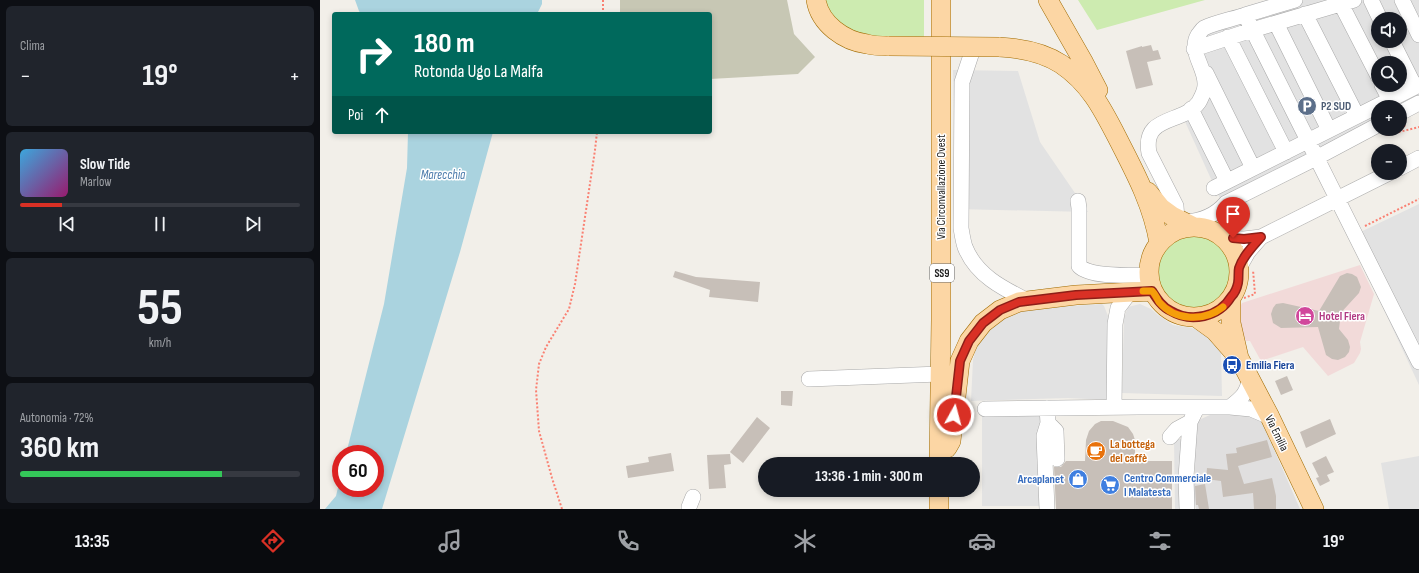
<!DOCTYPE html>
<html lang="it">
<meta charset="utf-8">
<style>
body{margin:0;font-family:"Sofia Sans Condensed",sans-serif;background:#20242c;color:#f1f3f6;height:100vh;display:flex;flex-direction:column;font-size:15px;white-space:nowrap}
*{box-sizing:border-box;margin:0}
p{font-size:13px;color:#9ea1a6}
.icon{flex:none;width:22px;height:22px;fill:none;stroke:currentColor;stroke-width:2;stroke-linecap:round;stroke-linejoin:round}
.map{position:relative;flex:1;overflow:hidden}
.panel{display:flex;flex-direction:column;gap:6px;padding:6px;background:#0d0f14;width:320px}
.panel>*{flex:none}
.banner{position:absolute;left:12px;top:12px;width:380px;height:122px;border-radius:4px;box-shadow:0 2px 6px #0003;background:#00695c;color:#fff;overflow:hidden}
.controls{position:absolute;left:1051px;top:12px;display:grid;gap:8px}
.controls a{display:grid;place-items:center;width:36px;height:36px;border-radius:50%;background:#171b24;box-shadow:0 2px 6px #0003;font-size:20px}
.speed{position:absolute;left:12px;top:445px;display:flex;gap:8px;font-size:20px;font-weight:700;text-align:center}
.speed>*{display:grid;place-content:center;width:52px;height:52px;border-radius:50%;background:#171b24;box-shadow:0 2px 6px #0003;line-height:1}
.speed .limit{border:6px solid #d22;background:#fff;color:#111}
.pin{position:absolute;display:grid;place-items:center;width:34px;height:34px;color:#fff;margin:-41px -17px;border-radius:50% 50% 50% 0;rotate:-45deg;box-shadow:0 0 4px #0007}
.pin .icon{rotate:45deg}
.me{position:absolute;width:44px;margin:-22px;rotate:7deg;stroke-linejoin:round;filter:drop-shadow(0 0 3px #0008)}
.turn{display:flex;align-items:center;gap:14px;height:84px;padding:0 16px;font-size:18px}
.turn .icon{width:52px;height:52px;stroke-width:2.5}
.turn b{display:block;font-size:28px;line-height:34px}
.then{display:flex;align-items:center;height:38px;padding:0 16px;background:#0003;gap:8px;font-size:15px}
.big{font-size:30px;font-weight:700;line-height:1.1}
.panel .card{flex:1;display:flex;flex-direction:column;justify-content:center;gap:6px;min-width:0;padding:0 14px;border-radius:6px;background:#20242c}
.panel .dial{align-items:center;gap:0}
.dial b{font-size:52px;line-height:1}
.song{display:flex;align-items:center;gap:12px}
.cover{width:48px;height:48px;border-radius:6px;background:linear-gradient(135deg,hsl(200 70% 55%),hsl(320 70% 35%))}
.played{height:4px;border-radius:2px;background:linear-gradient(90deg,#d93025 15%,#363941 15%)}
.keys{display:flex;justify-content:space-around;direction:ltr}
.heat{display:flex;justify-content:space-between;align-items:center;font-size:22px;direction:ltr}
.charge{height:6px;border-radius:3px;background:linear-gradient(90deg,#34c759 72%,#363941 0)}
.trip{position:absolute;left:438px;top:457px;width:222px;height:40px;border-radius:20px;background:#171b24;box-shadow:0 2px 6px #0003;font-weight:700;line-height:40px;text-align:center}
.menu{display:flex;height:64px;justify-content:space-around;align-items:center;background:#090b0e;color:#9ea1a6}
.menu .icon{width:28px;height:28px}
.menu .selected{color:#d93025}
.menu b{font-size:18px;color:#f1f3f6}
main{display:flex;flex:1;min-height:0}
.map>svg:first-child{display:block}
.residential{fill:#e0dfdf}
.commercial{fill:#f2dad9}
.construction{fill:#c7c7b4}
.grass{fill:#cdebb0}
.parking{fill:#e2e2e2;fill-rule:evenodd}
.water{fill:#aad3df}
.building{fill:#c7bfb8}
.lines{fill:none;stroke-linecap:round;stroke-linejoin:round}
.minor-casing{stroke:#a9a9a9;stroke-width:16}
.major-casing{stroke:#a06b00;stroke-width:20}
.path{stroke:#fa8072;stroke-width:2;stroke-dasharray:2 2;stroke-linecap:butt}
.minor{stroke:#fff;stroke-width:15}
.major{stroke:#fcd6a4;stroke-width:19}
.major-bridge-casing{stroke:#a06b00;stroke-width:20;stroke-linecap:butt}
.major-bridge{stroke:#fcd6a4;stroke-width:19}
.route-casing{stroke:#8d1f18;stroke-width:10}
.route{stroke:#d93025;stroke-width:7}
.slow{stroke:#f59e0b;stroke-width:7}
.labels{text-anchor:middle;stroke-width:3;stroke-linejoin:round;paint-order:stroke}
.shield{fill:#fff;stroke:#646464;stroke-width:1}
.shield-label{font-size:11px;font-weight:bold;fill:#222}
.service-label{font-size:12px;font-weight:bold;fill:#4e5e75;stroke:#fff;text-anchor:start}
.street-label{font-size:12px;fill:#222;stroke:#fff}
.hotel-label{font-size:12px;font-weight:bold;fill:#b23c85;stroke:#fff;text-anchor:start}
.transit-label{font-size:12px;font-weight:bold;fill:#164399;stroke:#fff;text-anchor:start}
.food-label{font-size:12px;font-weight:bold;fill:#c56008;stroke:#fff;text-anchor:start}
.shop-label{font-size:12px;font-weight:bold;fill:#366cbe;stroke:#fff;text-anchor:start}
.water-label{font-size:13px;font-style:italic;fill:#4a7aab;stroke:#fff}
</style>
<main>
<section class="panel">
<div class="card"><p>Clima</p>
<div class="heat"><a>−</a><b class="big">19°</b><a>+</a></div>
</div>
<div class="card">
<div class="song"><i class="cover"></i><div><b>Slow Tide</b><p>Marlow</p></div></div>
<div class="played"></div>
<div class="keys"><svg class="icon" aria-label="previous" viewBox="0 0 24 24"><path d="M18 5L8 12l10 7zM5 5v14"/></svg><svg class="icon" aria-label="pause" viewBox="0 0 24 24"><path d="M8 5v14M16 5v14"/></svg><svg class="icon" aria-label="next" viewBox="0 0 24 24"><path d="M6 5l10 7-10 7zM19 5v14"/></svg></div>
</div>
<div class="card dial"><b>55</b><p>km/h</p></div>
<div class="card"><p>Autonomia · 72%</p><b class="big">360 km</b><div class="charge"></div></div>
</section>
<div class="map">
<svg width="1099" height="509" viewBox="0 0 1099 509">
<rect width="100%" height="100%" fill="#f2efe9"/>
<path class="residential" d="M 890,415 L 929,415 L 939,419 L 942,422 L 980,509 L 876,509 L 871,480 L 875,479 L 875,432 L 877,422 L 881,419 Z"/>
<path class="commercial" d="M 1040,265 L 1054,294 L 1040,342 L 1041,349 L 1040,353 L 1034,363 L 1008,376 L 983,347 L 941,361 L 930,341 L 926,341 L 921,329 L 919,309 L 922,303 Z"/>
<path class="construction" d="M 300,0 L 467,0 L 474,34 L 495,57 L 478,74 L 390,79 L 390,14 L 300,14 Z"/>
<path class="grass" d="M 504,0 L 604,0 L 604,38 L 550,37 L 532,31 L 513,18 Z
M 758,0 L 885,0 L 777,30 Z
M837 272a37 37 0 1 1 74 0a37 37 0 1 1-74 0Z"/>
<path class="parking" d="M 946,0 L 1099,0 L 1099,111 L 1080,121 L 1080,107 L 1058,107 L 1058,129 L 1064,129 L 906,212 L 862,115 L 883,95 L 874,49 L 888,18 ZM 1058,19 L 1080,19 L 1080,41 L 1058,41 ZM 1058,63 L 1080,63 L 1080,85 L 1058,85 Z
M 633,70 L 698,71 L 720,142 L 768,212 L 636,209 Z
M 1099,204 L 1099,385 L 1030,237 Z
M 782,304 L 784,306 L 788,316 L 789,400 L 748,398 L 651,401 L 653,360 L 657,345 L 664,333 L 693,310 Z
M 820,304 L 831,309 L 838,315 L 853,325 L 872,328 L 889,335 L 901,352 L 902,396 L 802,393 L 804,318 L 808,307 Z
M 662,411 L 721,411 L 721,506 L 662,506 Z
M 854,439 L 863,439 L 864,509 L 855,509 Z
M 1099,456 L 1099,509 L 1069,509 L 1061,463 Z"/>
<path class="water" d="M 35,0 L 222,0 L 222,4 L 217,14 L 41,14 L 39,11 Z
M 88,132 L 173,132 L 140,252 L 62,509 L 5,509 L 16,496 L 21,475 L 21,488 L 55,488 L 55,454 L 26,454 L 64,304 L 87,168 Z"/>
<path class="building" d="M 831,45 L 833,51 L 838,50 L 841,59 L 827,62 L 833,85 L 816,89 L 806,51 L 822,46 L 822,47 Z
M 355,271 L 376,277 L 440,282 L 438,302 L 389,297 L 390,290 L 353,277 Z
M 1027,273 L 1032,274 L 1037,277 L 1041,287 L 1039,293 L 1017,317 L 1020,321 L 1019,329 L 1028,340 L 1030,347 L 1029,352 L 1025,357 L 1018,360 L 1012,359 L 1006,355 L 998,327 L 961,328 L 953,323 L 951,314 L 953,308 L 956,304 L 963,303 L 999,311 L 1020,276 Z
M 967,376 L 973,390 L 961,395 L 955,381 Z
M 461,391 L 473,391 L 472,406 L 461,405 Z
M 437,417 L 450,428 L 423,463 L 410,452 Z
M 1010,419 L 1016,434 L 986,448 L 980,432 Z
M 781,421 L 793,421 L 808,427 L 813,434 L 815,440 L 815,453 L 824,453 L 824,461 L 852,461 L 852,509 L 736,509 L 734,467 L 741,467 L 746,461 L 765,461 L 766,440 L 769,431 L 775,424 Z
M 947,440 L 952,457 L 918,466 L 924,484 L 952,478 L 956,496 L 956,509 L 934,509 L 933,493 L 903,497 L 901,481 L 886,479 L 887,468 L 908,470 L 906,454 L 917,453 L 916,448 Z
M 351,453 L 354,471 L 308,478 L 306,466 L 329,462 L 328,457 Z
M 410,454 L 411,464 L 404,465 L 406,488 L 389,489 L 387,455 Z
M 1006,456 L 1014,472 L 1007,475 L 1010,481 L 1000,486 L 996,478 L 999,477 L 992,463 Z
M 885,484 L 889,509 L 879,509 L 878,505 L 876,505 L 875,486 Z"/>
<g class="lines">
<defs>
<path id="minor" d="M 1051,0 L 1060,19
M 1082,0 L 1099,35
M 1021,4 L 1058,76
M 985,14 L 1037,116
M 925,15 L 975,0
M 956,23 L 1009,130
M 908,37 L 966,152
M 1072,41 L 1095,87
M 874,49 L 932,30 L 1034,0
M 651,55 L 642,82 L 641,228 C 642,234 643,241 645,247 C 656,275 682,288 708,301
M 886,73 L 933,168
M 1062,85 L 1070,100
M 871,109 L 907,181
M 1080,113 L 1099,103
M 1080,168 L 1099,158
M 894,188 L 1099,85
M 758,201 L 759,208 L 759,266 C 771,278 811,275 828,275
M 857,219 L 856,206 L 829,153 C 822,114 863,125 879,102 C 882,96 885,91 885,85 C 886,67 868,52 878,35 C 880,33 881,30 884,28 C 894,23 913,19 925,15 L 1099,362
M 865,222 C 882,221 895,216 906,203 L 996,158 L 1058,125
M 903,238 L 924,239 L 941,237 L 1069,173
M 919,268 L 928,252 L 941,237
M 489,379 L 620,374
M 794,407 L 795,324 L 798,308 L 810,292
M 910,407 C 923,397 925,395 930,380
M 665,409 L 818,407 L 910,407 L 931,409 L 950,417
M 728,423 L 736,431 L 737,459
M 850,437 L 857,429 L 870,422
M 369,509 L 369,507 L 373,497
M 727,509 L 724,436 L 728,423 L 727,408
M 867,509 L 866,477 L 870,422 L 877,408"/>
<path id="major" d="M 496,0 C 500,24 524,41 547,44 C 554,46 562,46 569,46
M 728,0 L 764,63 L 778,90
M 679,47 C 700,48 723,52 741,64 C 771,84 784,112 800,143 C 817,176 833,207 839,243
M 828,192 L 841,208 L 852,216 L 874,227
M829 272a45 45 0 1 1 90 0a45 45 0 1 1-90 0Z
M 911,298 L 911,323 L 919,358 L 950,417 L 994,509
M 877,318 L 895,331 L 916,355
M 627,448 L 631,441 L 640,361 L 649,341 L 663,323 L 680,310 L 699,302 L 756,295 L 832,291
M 619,464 L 621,320 L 621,0
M 619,490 L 619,509"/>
</defs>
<use href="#minor" class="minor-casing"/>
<use href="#major" class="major-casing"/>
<path class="path" d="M 283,14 L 283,0
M 1080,128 L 1086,125
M 1066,135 L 1078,129
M 1067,135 L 1099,127
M 1045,226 L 1099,199
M 924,298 L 935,294 L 933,270
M 242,509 L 232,478 L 219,431 L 216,390 L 219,364 L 226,347 L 249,309 L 255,284 L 275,150 L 277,132"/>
<use href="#minor" class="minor"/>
<use href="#major" class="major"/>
<defs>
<path id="major-bridge" d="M 569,46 L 679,47"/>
</defs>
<use href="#major-bridge" class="major-bridge-casing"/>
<use href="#major-bridge" class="major-bridge"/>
</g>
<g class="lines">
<defs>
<path id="route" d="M 634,415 L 640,361 L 649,341 L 663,323 L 680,310 L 699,302 L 756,295 L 832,291 C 837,299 842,307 851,311 C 871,323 899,317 911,297 C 914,294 917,288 918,283 C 919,278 918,272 919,268 C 923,256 933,246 941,237 L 924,239 L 913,238"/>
</defs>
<use href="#route" class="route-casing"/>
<use href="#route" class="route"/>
<path class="slow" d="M 823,291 L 832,291 C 835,294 837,298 839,302 C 855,321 884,322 903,307"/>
</g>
<defs>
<symbol id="parking-disc" viewBox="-11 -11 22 22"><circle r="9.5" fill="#5c6f8a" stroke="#fff"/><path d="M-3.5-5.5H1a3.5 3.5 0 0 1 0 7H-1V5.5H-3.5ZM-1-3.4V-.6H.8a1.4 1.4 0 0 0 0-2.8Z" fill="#fff"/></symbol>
<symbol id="hotel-disc" viewBox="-11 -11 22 22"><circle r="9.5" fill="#d1479c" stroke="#fff"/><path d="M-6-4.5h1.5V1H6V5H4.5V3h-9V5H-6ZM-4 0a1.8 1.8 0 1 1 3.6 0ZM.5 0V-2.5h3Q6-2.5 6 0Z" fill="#fff"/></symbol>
<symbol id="bus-disc" viewBox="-11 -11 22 22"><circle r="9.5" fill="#1a4fb4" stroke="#fff"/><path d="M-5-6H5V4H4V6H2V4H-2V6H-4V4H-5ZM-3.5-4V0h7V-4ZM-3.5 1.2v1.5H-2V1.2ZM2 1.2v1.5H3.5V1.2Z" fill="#fff"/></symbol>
<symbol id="cafe-disc" viewBox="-11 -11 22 22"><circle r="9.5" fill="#e8710a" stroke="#fff"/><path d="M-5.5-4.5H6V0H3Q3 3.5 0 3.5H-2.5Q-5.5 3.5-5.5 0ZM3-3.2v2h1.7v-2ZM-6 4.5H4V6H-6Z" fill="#fff"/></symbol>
<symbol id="shop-disc" viewBox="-11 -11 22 22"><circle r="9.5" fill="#3f7fe0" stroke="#fff"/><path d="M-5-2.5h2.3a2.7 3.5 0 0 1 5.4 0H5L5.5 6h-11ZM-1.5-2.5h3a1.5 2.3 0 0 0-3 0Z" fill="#fff"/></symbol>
<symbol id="supermarket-disc" viewBox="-11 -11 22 22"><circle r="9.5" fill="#3f7fe0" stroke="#fff"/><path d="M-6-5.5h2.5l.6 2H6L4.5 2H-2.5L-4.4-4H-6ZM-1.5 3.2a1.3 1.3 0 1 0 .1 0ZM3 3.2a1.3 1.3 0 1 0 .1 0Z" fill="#fff"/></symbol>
</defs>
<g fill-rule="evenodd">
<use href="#parking-disc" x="976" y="95" width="22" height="22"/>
<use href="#hotel-disc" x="974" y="305" width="22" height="22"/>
<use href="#bus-disc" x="901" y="354" width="22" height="22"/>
<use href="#cafe-disc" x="765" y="440" width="22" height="22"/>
<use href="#shop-disc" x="747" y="468" width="22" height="22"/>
<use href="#supermarket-disc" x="779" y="474" width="22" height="22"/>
</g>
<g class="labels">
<rect class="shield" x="610" y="264" width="24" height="18" rx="3"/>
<g class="shield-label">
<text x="622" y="277">SS9</text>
</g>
<g class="service-label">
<text x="1001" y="110">P2 SUD</text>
</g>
<g class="street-label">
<text transform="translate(621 187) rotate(-90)" y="4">Via Circonvallazione Ovest</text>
<text transform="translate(957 433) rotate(64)" y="4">Via Emilia</text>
</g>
<g class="hotel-label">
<text x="999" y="320">Hotel Fiera</text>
</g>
<g class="transit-label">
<text x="926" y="369">Emilia Fiera</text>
</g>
<g class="food-label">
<text x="790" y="448">La bottega<tspan x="790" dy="14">del caffè</tspan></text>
</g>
<g class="shop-label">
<text x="804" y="482">Centro Commerciale<tspan x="804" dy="14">I Malatesta</tspan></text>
<text x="744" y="483" text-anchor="end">Arcaplanet</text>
</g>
<g class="water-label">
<text x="123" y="179">Marecchia</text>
</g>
</g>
</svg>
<div class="controls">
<a><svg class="icon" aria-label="sound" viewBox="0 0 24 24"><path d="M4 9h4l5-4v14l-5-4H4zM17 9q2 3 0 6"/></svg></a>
<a><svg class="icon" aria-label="search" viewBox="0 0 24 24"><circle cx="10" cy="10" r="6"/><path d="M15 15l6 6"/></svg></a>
<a>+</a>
<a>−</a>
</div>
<div class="speed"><div class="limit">60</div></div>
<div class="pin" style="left:913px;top:238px;background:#d93025"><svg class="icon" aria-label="arrive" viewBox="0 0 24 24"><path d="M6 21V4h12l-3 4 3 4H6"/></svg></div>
<svg class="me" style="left:634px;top:415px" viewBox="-20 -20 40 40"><circle r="17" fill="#d93025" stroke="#fff" stroke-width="3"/><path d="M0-11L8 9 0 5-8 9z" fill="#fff"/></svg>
<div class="trip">13:36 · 1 min · 300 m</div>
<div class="banner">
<div class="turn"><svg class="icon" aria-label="right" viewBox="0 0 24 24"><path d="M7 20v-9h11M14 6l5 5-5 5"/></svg><div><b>180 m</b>Rotonda Ugo La Malfa</div></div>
<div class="then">Poi<svg class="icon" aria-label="ahead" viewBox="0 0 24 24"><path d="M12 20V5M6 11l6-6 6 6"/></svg></div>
</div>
</div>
</main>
<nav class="menu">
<b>13:35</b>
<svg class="icon selected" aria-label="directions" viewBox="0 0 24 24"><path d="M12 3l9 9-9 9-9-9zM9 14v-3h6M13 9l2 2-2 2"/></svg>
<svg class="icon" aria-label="music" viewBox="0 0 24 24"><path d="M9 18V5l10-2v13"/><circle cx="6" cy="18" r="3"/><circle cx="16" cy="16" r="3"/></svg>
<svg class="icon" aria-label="phone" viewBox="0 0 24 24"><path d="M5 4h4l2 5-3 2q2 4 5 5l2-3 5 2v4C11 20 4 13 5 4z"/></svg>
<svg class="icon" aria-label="climate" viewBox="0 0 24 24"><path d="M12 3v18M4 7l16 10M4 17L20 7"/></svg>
<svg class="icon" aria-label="car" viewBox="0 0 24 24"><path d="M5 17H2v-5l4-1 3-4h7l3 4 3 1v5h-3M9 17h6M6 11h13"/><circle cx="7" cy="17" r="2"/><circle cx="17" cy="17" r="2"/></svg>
<svg class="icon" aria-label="filters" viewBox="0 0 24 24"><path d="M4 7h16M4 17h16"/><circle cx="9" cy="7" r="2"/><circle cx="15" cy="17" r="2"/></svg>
<b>19°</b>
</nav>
